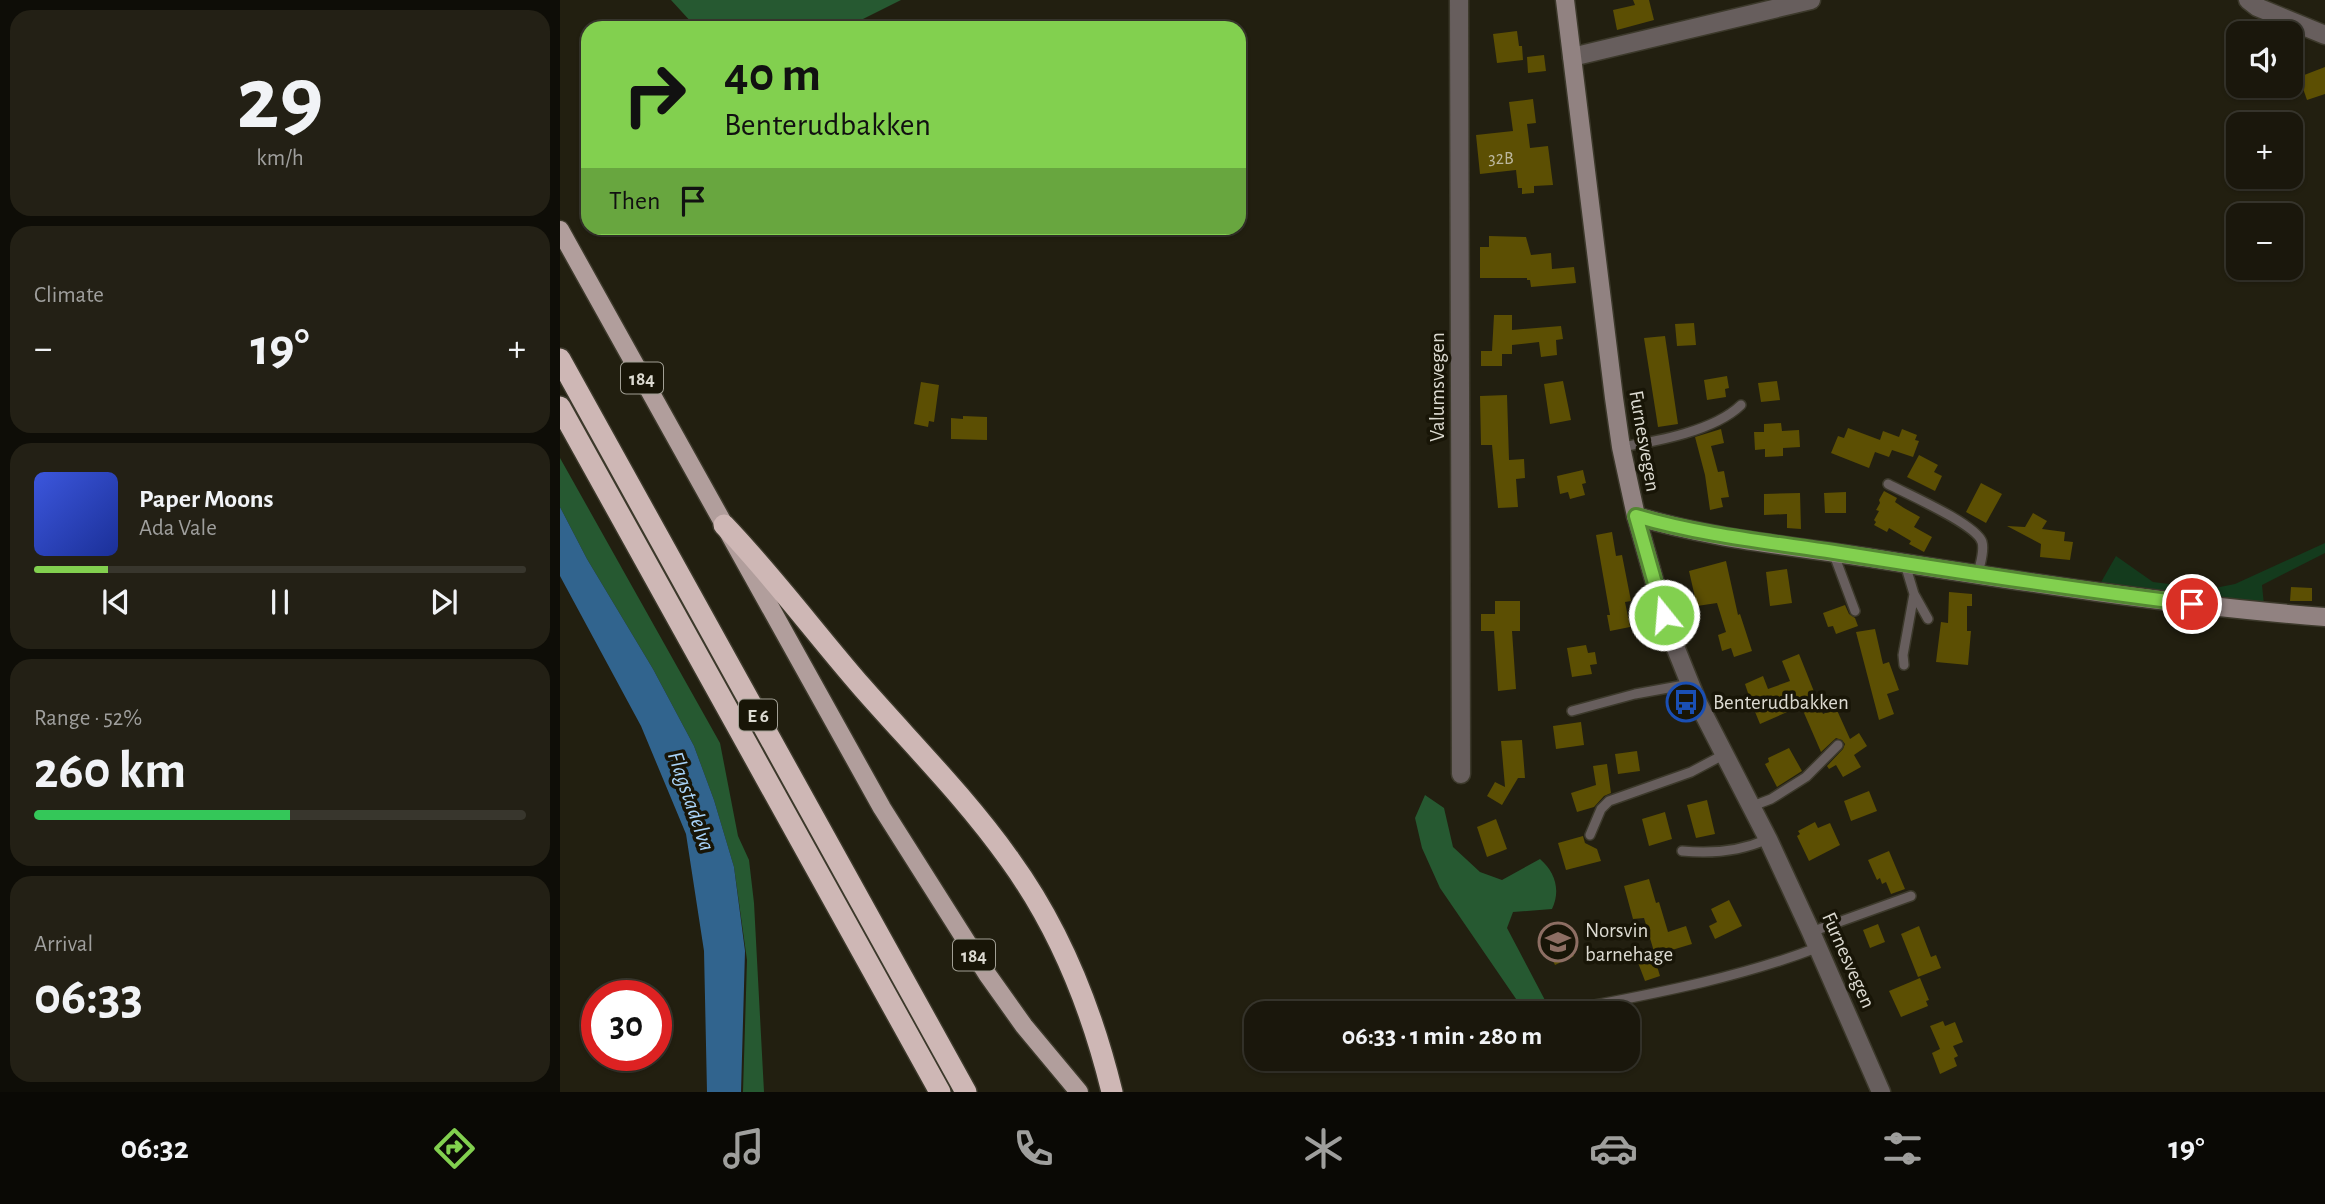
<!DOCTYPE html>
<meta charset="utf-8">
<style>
body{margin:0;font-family:"Alegreya Sans",sans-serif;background:#232015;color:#f1f3f6;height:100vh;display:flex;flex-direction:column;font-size:26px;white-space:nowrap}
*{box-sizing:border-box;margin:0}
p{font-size:23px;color:#9f9f9d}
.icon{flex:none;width:38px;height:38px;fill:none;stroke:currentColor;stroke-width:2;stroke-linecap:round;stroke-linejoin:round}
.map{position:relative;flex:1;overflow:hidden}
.sheet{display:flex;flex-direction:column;gap:10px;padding:10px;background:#0e0d07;width:560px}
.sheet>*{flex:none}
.top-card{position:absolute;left:21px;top:21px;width:665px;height:214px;border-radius:21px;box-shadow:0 2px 5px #0004,0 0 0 2px #38362d;background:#82d04f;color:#111;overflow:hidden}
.fabs{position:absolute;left:1666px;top:21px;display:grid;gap:14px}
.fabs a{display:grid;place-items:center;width:77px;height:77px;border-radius:14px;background:#1a170c;box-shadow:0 2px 5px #0004,0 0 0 2px #38362d;font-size:35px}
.speed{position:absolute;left:21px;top:980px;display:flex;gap:14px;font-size:35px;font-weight:700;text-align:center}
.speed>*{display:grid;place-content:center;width:91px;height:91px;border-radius:50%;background:#1a170c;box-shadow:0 2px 5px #0004,0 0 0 2px #38362d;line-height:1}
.speed .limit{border:10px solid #d22;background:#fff;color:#111}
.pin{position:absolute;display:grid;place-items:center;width:60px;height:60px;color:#fff;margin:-30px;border:4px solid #fff;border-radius:50%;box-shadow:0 2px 7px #0007}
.me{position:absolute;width:77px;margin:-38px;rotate:343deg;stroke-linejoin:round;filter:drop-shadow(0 0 5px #0008)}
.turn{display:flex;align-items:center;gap:24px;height:147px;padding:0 28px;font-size:32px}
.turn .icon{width:91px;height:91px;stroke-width:2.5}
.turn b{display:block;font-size:49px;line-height:60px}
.then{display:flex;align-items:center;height:66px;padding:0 28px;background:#0003;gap:14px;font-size:26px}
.big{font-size:52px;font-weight:700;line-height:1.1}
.sheet .tile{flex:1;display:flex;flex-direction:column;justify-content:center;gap:10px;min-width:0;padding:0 24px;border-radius:21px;background:#232015}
.sheet .dial{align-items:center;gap:0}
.dial b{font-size:91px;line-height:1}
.song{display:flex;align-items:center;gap:21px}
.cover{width:84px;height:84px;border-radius:10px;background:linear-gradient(135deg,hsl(230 70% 55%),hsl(230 70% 35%))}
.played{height:7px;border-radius:4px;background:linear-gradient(90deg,#82d04f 15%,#38362d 15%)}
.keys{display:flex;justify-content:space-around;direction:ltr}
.heat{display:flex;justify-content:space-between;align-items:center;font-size:38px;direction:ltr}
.charge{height:10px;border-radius:5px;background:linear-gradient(90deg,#34c759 52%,#38362d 0)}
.trip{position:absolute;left:684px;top:1001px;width:396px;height:70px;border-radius:21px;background:#1a170c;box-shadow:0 2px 5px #0004,0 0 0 2px #38362d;font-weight:700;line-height:70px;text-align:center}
.tab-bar{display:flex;height:112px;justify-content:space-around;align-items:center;background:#0a0905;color:#9f9f9d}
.tab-bar .icon{width:49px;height:49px}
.tab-bar .selected{color:#82d04f}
.tab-bar b{font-size:32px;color:#f1f3f6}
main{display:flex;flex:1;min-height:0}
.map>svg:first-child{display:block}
.green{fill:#143b1d}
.forest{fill:#265931}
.water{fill:#31648e}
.building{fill:#5c4f03}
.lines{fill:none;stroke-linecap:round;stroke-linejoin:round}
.service-casing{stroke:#3c392b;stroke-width:12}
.minor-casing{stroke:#3c392b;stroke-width:21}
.secondary-casing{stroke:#3c392b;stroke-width:21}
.primary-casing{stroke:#3c392b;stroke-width:21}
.motorway-casing{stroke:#3c392b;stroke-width:24}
.service{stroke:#675e5d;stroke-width:9}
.minor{stroke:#675e5d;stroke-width:18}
.secondary{stroke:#918281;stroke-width:18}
.primary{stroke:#b19e9c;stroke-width:18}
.motorway{stroke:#ceb7b5;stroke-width:21}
.route-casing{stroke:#548733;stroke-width:18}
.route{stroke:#82d04f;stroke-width:12}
.labels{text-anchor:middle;stroke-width:7;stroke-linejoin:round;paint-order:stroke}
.number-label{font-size:18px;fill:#bcb79e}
.shield{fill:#181507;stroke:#a19f94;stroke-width:2}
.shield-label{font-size:19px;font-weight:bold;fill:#dcdad1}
.street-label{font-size:21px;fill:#dcdad1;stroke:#181507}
.poi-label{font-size:21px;fill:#dcdad1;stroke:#181507;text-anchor:start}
.water-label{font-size:23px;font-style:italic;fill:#a9d4fa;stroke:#181507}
</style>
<main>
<section class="sheet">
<div class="tile dial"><b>29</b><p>km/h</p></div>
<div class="tile"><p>Climate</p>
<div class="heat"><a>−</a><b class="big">19°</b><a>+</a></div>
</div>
<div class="tile">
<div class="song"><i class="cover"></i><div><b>Paper Moons</b><p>Ada Vale</p></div></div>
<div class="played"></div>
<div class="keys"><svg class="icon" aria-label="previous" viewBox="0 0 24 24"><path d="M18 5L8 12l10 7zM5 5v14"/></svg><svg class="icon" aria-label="pause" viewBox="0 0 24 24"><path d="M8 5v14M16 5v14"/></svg><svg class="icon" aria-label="next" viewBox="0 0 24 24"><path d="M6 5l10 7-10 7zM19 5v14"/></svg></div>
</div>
<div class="tile"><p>Range · 52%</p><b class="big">260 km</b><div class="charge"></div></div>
<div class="tile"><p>Arrival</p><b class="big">06:33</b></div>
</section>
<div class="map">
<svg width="1765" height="1092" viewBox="0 0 1765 1092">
<rect width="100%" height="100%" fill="#221f10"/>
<path class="green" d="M 1765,543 L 1765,553 L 1702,585 L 1704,605 L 1540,584 L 1556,556 L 1593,582 L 1650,589 L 1675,584 Z"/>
<path class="forest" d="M 111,0 L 341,0 L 285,28 L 147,28 L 133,24 Z
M 0,458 L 160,743 L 178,836 L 189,860 L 194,903 L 204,1092 L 183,1092 L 187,960 L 174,867 L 154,800 L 134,746 L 93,669 L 27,559 L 0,507 Z
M 865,795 L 884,808 L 893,847 L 920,872 L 942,880 L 980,859 C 995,872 1001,890 992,909 L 953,912 L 947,928 L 987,1004 L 983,1013 L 965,1012 L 880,888 L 862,848 L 855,818 Z"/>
<path class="water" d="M 0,507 L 27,559 L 93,669 L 134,746 L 154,800 L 174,867 L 185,951 L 181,1092 L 147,1092 L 144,951 L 126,834 L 81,726 L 0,576 Z"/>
<path class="building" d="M 1073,0 L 1089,0 L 1094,20 L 1057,30 L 1053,10 L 1075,5 Z
M 957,31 L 959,46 L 962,46 L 963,60 L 937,63 L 933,34 Z
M 984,55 L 986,71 L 968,73 L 967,57 Z
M 1765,67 L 1765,94 L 1747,100 L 1739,77 Z
M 973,99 L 976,123 L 967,124 L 970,148 L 988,146 L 993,185 L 974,186 L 974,193 L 962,194 L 962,188 L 958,188 L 956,170 L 920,174 L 916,135 L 953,131 L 949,102 Z
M 929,236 L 966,237 L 971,255 L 991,253 L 992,269 L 1014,267 L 1016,283 L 971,287 L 970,280 L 967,280 L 967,278 L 920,278 L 920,247 L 929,247 Z
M 934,315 L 952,315 L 952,330 L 1001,326 L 1003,339 L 996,340 L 997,355 L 981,357 L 979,342 L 952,345 L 952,354 L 942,354 L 942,366 L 921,366 L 921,351 L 932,351 Z
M 1134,323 L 1136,345 L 1117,346 L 1115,324 Z
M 1105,336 L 1118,424 L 1098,427 L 1084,338 Z
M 1167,376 L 1169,388 L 1165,389 L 1166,397 L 1147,400 L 1144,380 Z
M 1003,381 L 1011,420 L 990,424 L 984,384 Z
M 1217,381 L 1220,400 L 1201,402 L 1198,383 Z
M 361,382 L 379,385 L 374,422 L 369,421 L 368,427 L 354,424 Z
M 947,395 L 949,460 L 964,459 L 965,478 L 956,479 L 958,507 L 938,508 L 932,445 L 921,445 L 920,396 Z
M 403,416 L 427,417 L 427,440 L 391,439 L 391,418 L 403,419 Z
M 1221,423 L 1222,431 L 1239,430 L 1240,447 L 1223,448 L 1223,456 L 1205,457 L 1205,449 L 1195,450 L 1194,432 L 1204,432 L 1204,424 Z
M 1288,428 L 1320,440 L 1323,431 L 1339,437 L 1342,429 L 1357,435 L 1355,440 L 1359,441 L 1353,457 L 1332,450 L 1329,457 L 1315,452 L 1309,468 L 1271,453 L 1278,436 L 1284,438 Z
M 1161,429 L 1164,443 L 1151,446 L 1158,472 L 1164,471 L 1169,497 L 1161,498 L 1163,507 L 1150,510 L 1145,475 L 1135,437 Z
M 1359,455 L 1378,465 L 1374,472 L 1382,476 L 1375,491 L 1347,477 Z
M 1023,470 L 1026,483 L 1022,484 L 1025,495 L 1010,499 L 1008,492 L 1000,494 L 997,476 Z
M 1421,483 L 1442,494 L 1426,523 L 1406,512 Z
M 1324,491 L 1337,498 L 1335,502 L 1344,508 L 1360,517 L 1354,527 L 1372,537 L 1364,552 L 1349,544 L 1351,541 L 1329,528 L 1327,532 L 1314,525 L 1316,522 L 1314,520 L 1319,511 L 1316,510 L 1320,503 L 1319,500 Z
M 1286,492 L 1286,513 L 1265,513 L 1264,493 Z
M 1240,493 L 1241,529 L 1227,528 L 1227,514 L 1204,515 L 1204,494 Z
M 1473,513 L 1487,521 L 1482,529 L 1505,532 L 1504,541 L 1513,542 L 1510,560 L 1480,557 L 1481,544 L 1447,526 L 1465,527 Z
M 1052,532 L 1056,556 L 1062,555 L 1071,601 L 1065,602 L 1070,627 L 1050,631 L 1047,615 L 1050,615 L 1036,535 Z
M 1166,561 L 1178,615 L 1180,614 L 1192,651 L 1174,657 L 1171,648 L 1162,651 L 1158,635 L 1166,632 L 1157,603 L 1137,606 L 1129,571 Z
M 1227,569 L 1232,603 L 1210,606 L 1206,572 Z
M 1731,587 L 1752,588 L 1752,601 L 1730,601 Z
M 1389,592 L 1412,594 L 1412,606 L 1407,606 L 1407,631 L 1411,631 L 1408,665 L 1376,662 L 1381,622 L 1388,623 Z
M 935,601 L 960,601 L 960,631 L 952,631 L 956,689 L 938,691 L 934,631 L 921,631 L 921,614 L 935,614 Z
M 1285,605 L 1289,614 L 1295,618 L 1298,626 L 1276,634 L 1273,626 L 1268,627 L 1263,613 Z
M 1315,629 L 1323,664 L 1329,662 L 1339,690 L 1327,694 L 1334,714 L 1319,720 L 1296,632 Z
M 1026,645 L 1028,653 L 1035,652 L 1037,664 L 1030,665 L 1032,674 L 1012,677 L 1007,648 Z
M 1239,654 L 1263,714 L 1276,708 L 1290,739 L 1299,733 L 1307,746 L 1294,755 L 1301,767 L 1283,777 L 1276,765 L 1269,769 L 1267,766 L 1283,749 L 1285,744 L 1282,740 L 1276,738 L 1261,752 L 1241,706 L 1200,724 L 1191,702 L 1185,684 L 1203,676 L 1208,689 L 1230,681 L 1222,661 Z
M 1021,722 L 1024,745 L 996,749 L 993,726 Z
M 962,740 L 965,778 L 958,778 L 942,805 L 927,796 L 935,782 L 945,787 L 941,741 Z
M 1229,748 L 1242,771 L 1217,787 L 1205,764 L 1209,762 L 1208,758 Z
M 1077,751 L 1080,771 L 1058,774 L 1055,754 Z
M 1047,764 L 1051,793 L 1044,796 L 1034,807 L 1017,812 L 1011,793 L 1036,785 L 1033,766 Z
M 1309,791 L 1317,811 L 1291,821 L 1284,801 Z
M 1147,800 L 1155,834 L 1136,838 L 1127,805 Z
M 1105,812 L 1112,839 L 1089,846 L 1082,819 Z
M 936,819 L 947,849 L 927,857 L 917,827 Z
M 1255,822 L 1258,828 L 1270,823 L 1280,845 L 1249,861 L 1237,836 L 1240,834 L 1238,831 Z
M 1023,836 L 1025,843 L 1037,849 L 1041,861 L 1006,870 L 998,843 Z
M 1329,851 L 1345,889 L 1331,894 L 1326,882 L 1322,884 L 1320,878 L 1317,880 L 1308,860 Z
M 1089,879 L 1096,903 L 1099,902 L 1108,932 L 1126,926 L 1132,944 L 1095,955 L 1084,918 L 1073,919 L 1064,886 Z
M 1169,900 L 1182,926 L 1155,939 L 1149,926 L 1157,922 L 1151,909 Z
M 999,924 L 1000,927 L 1006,924 L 1016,947 L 1011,950 L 1014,956 L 995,965 L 980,933 Z
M 1318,924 L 1325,942 L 1310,948 L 1303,930 Z
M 1359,926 L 1371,957 L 1376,955 L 1381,968 L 1358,977 L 1341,934 Z
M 1094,956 L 1100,976 L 1085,981 L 1077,960 Z
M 1360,978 L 1369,1000 L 1366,1001 L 1368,1006 L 1341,1017 L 1329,991 Z
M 1383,1021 L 1385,1026 L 1395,1022 L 1403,1042 L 1393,1046 L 1398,1056 L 1394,1058 L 1397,1066 L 1380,1074 L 1372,1053 L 1380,1049 L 1370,1026 Z"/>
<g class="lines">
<defs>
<path id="service" d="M 1061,447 C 1098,441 1154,431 1181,405
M 1328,484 C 1347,494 1416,524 1422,542 C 1425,552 1419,566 1418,575
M 1273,552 L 1295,611
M 1354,594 L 1368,619
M 1344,665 L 1343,655 L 1354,594 L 1345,564
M 1012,711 L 1075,694 L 1130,684
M 1190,807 L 1211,799 L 1246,777 L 1278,745
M 1030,835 L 1041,809 L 1049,801 L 1131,772 L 1165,754
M 1122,851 C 1151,854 1181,851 1208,839
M 1251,932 L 1351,896
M 1024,1007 C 1103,992 1184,976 1259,947"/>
<path id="minor" d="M 899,0 L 901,774
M 1688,0 L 1697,7 L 1765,35
M 1012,57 L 1251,0
M 1076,516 L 1108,629 L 1137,701 L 1208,839 L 1251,932 L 1321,1092"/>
<path id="secondary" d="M 1005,0 L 1054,398 L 1061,447 L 1076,516 C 1151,539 1233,546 1311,558 C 1462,582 1613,605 1765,617"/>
<path id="primary" d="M 0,230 L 322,808 L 427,974 L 464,1026 L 519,1092"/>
<path id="motorway" d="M 0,359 L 406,1092
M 0,407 L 380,1092
M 164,525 C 213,576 255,633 302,687 C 352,744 406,798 450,860 C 500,929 532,1010 552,1092"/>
</defs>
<use href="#service" class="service-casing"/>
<use href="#minor" class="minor-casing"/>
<use href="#secondary" class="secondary-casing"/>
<use href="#primary" class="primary-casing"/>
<use href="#motorway" class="motorway-casing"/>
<use href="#service" class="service"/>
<use href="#minor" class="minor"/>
<use href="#secondary" class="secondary"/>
<use href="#primary" class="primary"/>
<use href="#motorway" class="motorway"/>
</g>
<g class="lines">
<defs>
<path id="route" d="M 1104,615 L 1076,516 C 1140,535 1208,542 1274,552 C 1393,571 1512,589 1632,604"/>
</defs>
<use href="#route" class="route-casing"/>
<use href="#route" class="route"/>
</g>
<defs>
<symbol id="bus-ring" viewBox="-11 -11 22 22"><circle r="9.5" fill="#181507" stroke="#1a4fb4" stroke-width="1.5"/><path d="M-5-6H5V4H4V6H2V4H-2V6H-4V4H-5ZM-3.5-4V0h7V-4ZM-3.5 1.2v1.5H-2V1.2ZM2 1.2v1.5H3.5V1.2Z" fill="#1a4fb4"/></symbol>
<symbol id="school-ring" viewBox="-11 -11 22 22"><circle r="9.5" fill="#181507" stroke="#8d6e63" stroke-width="1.5"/><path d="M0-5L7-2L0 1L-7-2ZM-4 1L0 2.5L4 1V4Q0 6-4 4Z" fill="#8d6e63"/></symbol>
</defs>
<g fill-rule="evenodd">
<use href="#bus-ring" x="1104" y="680" width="44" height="44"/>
<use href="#school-ring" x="976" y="920" width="44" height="44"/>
</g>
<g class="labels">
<g class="number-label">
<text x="941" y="164">32B</text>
</g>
<g class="shield">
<rect x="61" y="362.5" width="42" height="31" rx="5"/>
<rect x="179" y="699.5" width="38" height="31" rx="5"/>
<rect x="393" y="939.5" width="42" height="31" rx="5"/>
</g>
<g class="shield-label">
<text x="82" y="385">184</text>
<text x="198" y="722">E 6</text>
<text x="414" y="962">184</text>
</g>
<g class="street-label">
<text transform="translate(877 387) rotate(-90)" y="7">Valumsvegen</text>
<text transform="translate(1085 441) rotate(80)" y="7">Furnesvegen</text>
<text transform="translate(1289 960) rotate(66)" y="7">Furnesvegen</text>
</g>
<g class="poi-label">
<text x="1153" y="709">Benterudbakken</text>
<text x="1025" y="937">Norsvin<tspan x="1025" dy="24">barnehage</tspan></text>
</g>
<g class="water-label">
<text transform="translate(132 801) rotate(71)" y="8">Flagstadelva</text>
</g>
</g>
</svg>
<div class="fabs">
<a><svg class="icon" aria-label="sound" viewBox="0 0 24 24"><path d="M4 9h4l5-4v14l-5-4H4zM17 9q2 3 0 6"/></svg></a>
<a>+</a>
<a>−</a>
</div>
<div class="speed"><div class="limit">30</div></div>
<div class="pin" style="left:1632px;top:604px;background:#d93025"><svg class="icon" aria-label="arrive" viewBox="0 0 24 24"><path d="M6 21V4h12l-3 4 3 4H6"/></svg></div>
<svg class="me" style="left:1104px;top:615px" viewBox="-20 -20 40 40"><circle r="17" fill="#82d04f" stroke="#fff" stroke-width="3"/><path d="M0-11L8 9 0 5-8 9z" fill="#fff"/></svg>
<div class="trip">06:33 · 1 min · 280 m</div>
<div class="top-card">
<div class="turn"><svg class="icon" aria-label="right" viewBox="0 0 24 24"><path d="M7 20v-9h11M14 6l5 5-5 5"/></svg><div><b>40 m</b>Benterudbakken</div></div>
<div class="then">Then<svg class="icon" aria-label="arrive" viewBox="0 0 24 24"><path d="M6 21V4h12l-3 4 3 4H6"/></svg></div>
</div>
</div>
</main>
<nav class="tab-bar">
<b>06:32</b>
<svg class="icon selected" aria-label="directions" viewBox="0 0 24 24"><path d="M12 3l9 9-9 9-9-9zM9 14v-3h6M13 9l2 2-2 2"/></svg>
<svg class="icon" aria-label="music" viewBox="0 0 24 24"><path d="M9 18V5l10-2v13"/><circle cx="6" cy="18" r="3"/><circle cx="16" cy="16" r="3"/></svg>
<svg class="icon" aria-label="phone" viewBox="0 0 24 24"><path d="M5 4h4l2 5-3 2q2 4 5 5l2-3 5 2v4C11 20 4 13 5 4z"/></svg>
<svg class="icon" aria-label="climate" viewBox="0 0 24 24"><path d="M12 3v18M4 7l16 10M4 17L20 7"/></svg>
<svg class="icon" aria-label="car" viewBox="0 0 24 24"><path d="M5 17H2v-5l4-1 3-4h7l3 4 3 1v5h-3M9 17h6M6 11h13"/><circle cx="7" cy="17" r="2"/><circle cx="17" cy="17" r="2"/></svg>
<svg class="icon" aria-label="filters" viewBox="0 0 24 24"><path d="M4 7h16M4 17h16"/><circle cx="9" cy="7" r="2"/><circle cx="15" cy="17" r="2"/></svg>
<b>19°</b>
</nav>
